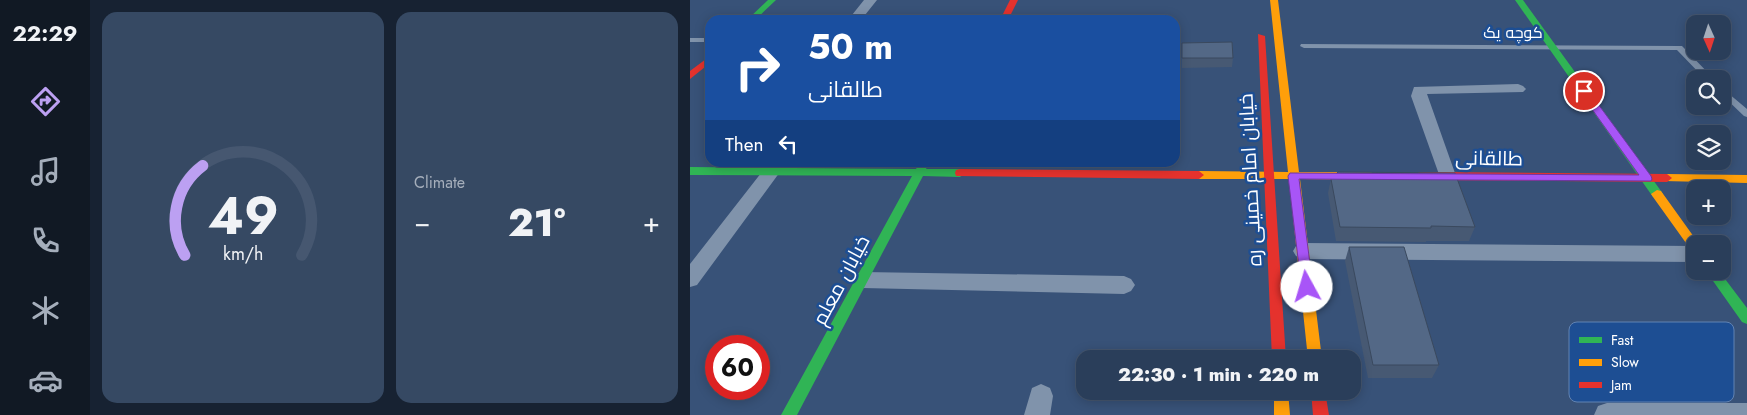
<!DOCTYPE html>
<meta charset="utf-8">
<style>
body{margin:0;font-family:Jost,Cairo,sans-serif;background:#364963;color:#f1f3f6;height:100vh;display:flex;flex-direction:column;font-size:19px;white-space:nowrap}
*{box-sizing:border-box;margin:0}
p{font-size:16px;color:#a5aebb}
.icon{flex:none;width:28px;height:28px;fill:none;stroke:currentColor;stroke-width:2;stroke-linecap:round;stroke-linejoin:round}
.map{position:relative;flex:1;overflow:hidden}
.drawer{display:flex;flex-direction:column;gap:12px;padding:12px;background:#172232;width:600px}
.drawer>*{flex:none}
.guide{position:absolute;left:15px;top:15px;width:475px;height:152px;border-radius:15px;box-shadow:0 2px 12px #0003,0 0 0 1px #465770;background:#1a4fa0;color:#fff;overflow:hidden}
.needle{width:32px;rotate:177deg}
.tools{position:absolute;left:996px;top:15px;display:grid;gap:10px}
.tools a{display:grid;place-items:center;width:45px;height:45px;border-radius:10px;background:#2a3e5a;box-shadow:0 2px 12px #0003,0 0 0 1px #465770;font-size:25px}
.speed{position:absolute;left:15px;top:335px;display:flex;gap:10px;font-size:25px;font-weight:700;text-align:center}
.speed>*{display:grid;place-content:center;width:65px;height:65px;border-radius:50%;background:#2a3e5a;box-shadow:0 2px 12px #0003,0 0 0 1px #465770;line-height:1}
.speed .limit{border:8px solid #d22;background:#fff;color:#111}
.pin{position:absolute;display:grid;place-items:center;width:42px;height:42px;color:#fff;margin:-21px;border:2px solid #fff;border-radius:50%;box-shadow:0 1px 5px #0007}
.me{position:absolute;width:55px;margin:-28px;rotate:354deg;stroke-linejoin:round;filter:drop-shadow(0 0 4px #0008)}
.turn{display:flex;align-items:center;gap:18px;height:105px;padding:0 20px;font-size:22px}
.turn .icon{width:65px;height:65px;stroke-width:2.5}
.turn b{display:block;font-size:35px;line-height:42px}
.then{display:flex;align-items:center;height:48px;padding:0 20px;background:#0003;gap:10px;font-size:19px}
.big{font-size:38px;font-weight:800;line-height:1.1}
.drawer .widget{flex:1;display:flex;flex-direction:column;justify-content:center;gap:8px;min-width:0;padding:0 18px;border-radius:15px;background:#364963}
.drawer .dial{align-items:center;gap:0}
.dial svg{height:130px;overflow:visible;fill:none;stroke:#465770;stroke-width:7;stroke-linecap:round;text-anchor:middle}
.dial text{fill:#f1f3f6;stroke:none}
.heat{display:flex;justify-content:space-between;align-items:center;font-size:28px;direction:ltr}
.drawer .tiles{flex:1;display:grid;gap:12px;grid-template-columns:repeat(2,1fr)}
.trip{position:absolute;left:386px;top:350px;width:285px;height:50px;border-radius:15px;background:#2a3e5a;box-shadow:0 2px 12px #0003,0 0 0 1px #465770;font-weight:800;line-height:50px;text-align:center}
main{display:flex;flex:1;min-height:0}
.tabs{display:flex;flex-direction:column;width:90px;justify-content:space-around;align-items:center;background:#111924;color:#a5aebb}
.tabs .icon{width:35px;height:35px}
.tabs .active{color:#bca0f2}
.tabs b{font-size:22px;color:#f1f3f6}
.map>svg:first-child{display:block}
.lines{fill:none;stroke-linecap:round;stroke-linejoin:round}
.lane{fill:#8093ab;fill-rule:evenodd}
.street{fill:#8093ab;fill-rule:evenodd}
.fast{fill:#30b455;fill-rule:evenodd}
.slow{fill:#ff9f0a;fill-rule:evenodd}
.jam{fill:#e5322d;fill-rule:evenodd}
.wall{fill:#475973}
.building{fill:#536886;stroke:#3a495e}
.route{fill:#a855f7;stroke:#6d37a1}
.labels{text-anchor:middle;stroke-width:5;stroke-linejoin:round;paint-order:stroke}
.far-street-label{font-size:16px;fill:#fff;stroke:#1d4e93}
.street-label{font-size:20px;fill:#fff;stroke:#1d4e93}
.key{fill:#1d4e93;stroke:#6183b3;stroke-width:1}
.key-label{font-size:14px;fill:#fff}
</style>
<main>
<nav class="tabs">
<b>22:29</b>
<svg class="icon active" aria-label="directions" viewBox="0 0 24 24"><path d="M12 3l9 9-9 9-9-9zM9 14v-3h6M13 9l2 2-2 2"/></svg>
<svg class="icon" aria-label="music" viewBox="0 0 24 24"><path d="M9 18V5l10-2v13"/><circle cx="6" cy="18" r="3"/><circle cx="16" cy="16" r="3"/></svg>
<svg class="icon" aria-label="phone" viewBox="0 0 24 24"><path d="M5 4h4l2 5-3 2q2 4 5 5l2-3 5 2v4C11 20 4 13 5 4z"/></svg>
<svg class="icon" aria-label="climate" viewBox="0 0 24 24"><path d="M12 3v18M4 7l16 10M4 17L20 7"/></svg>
<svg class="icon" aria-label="car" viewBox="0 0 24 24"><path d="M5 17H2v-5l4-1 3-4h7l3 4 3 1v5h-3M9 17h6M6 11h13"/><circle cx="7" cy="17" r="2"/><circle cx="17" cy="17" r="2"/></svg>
</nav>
<section class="drawer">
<div class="tiles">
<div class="widget dial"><svg viewBox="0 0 100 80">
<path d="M14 69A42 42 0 1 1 86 69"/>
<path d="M14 69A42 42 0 0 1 25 14" stroke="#bca0f2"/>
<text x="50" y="56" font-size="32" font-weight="700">49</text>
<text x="50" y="72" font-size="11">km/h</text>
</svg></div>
<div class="widget"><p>Climate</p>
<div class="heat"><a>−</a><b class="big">21°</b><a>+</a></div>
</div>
</div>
</section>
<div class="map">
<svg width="1057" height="415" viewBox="0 0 1057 415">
<rect width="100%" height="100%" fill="#385278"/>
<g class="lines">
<path class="lane" d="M 0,38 L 20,38 L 20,42 L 0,42 Z
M 611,44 L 989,46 L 992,46 L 1024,79 L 1015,79 L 987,50 L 614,48 L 610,46 Z
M 1032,88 L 1057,109 L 1057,117 L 1054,116 L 1032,95 Z"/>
<path class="street" d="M 174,0 L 187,0 L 171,20 L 158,20 Z
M 404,15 L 409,16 L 410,20 L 308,20 L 314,16 Z
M 828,84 L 833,86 L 836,89 L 833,92 L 737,94 L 766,176 L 763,180 L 757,182 L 751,180 L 721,96 L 724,87 Z
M 81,166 L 87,168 L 90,172 L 87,176 L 7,285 L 0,287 L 0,264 L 75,168 Z
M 613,243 L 1005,246 L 1005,262 L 613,259 L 606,256 L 603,251 L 606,246 Z
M 173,272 L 434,276 L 441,279 L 445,285 L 441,291 L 434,294 L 173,288 L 166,286 L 163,280 L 166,274 Z
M 351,384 L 360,388 L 363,396 L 360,415 L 334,415 L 342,388 Z
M 917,403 L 1057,403 L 1057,415 L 904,415 L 908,406 Z"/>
<path class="fast" d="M 78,0 L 86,0 L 65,20 L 57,20 Z
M 825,0 L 833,0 L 971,191 L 973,194 L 971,197 L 963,197 Z
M 230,162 L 240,162 L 236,169 L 270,169 L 275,173 L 270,177 L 233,176 L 107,415 L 91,415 L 222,176 L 0,175 L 0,167 L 226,169 Z
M 1016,271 L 1029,271 L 1057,308 L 1057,324 L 1052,322 Z"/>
<path class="slow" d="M 580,0 L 588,0 L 609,172 L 681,172 L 686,176 L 681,180 L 610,179 L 632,359 L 618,359 L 599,179 L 509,179 L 504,175 L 509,171 L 598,172 Z
M 977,174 L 1057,175 L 1057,183 L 973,181 L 972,178 L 973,175 Z
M 967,190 L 971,191 L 1009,244 L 1005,244 L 1005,252 L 1001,250 L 963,197 L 961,194 Z
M 584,391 L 598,391 L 600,415 L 584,415 Z"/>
<path class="jam" d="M 320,0 L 328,0 L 318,20 L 310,20 Z
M 568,34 L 575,36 L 596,359 L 582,359 Z
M 20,56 L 20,63 L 0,79 L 0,71 Z
M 270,169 L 509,171 L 514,175 L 509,179 L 266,176 L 265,173 L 266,170 Z
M 729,172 L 977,174 L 982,178 L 977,182 L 729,180 L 724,176 Z
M 621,391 L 635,391 L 639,415 L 623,415 Z"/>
</g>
<path class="wall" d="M 492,58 L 543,58 L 542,67 L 492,68 Z
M 641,179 L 785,227 L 779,241 L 736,241 L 736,242 L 646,241 L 638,193 Z
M 659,247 L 749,365 L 742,378 L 678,378 L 655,261 Z"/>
<path class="building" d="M 542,42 L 543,58 L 492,58 L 492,43 Z
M 648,172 L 765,173 L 785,227 L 741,226 L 741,228 L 650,227 L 641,179 Z
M 659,247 L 714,247 L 749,365 L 683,365 Z"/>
<path class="route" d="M 894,88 L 897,89 L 961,176 L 962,179 L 961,181 L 609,179 L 623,287 L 622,291 L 617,292 L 612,291 L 598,176 L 600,173 L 949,175 L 889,91 Z"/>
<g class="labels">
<g class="far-street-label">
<text x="823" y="38">کوچه یک</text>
</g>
<g class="street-label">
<text transform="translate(799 158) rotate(1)" y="7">طالقانی</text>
<text transform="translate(560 180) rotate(-93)" y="7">خیابان امام خمینی ره</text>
<text transform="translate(151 280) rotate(-62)" y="7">خیابان معلم</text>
</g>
</g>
<rect x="879" y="322" width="165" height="80" rx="8" class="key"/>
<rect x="889" y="337" width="23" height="6" fill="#30b455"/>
<rect x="889" y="359" width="23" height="7" fill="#ff9f0a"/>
<rect x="889" y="382" width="23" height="6" fill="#e5322d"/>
<g class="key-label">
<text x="921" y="345">Fast</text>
<text x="921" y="367">Slow</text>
<text x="921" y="390">Jam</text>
</g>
</svg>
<div class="tools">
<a><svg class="needle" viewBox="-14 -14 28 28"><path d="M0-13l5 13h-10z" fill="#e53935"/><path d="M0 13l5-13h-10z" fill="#a5aebb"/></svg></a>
<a><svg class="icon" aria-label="search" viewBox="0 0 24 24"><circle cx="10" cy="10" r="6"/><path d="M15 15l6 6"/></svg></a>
<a><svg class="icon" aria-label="layers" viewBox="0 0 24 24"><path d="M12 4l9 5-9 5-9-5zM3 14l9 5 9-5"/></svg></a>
<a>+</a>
<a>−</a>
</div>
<div class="speed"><div class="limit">60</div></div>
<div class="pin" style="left:894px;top:91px;background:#d93025"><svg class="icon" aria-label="arrive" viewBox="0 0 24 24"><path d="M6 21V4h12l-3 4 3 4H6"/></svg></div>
<svg class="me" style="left:617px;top:287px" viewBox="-20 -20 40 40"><circle r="19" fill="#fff"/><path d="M0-13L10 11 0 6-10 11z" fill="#a855f7"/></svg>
<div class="trip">22:30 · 1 min · 220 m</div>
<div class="guide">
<div class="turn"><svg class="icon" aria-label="right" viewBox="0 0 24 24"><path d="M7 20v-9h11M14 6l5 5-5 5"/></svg><div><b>50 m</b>طالقانی</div></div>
<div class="then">Then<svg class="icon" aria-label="left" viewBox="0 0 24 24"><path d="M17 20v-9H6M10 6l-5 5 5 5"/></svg></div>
</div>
</div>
</main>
